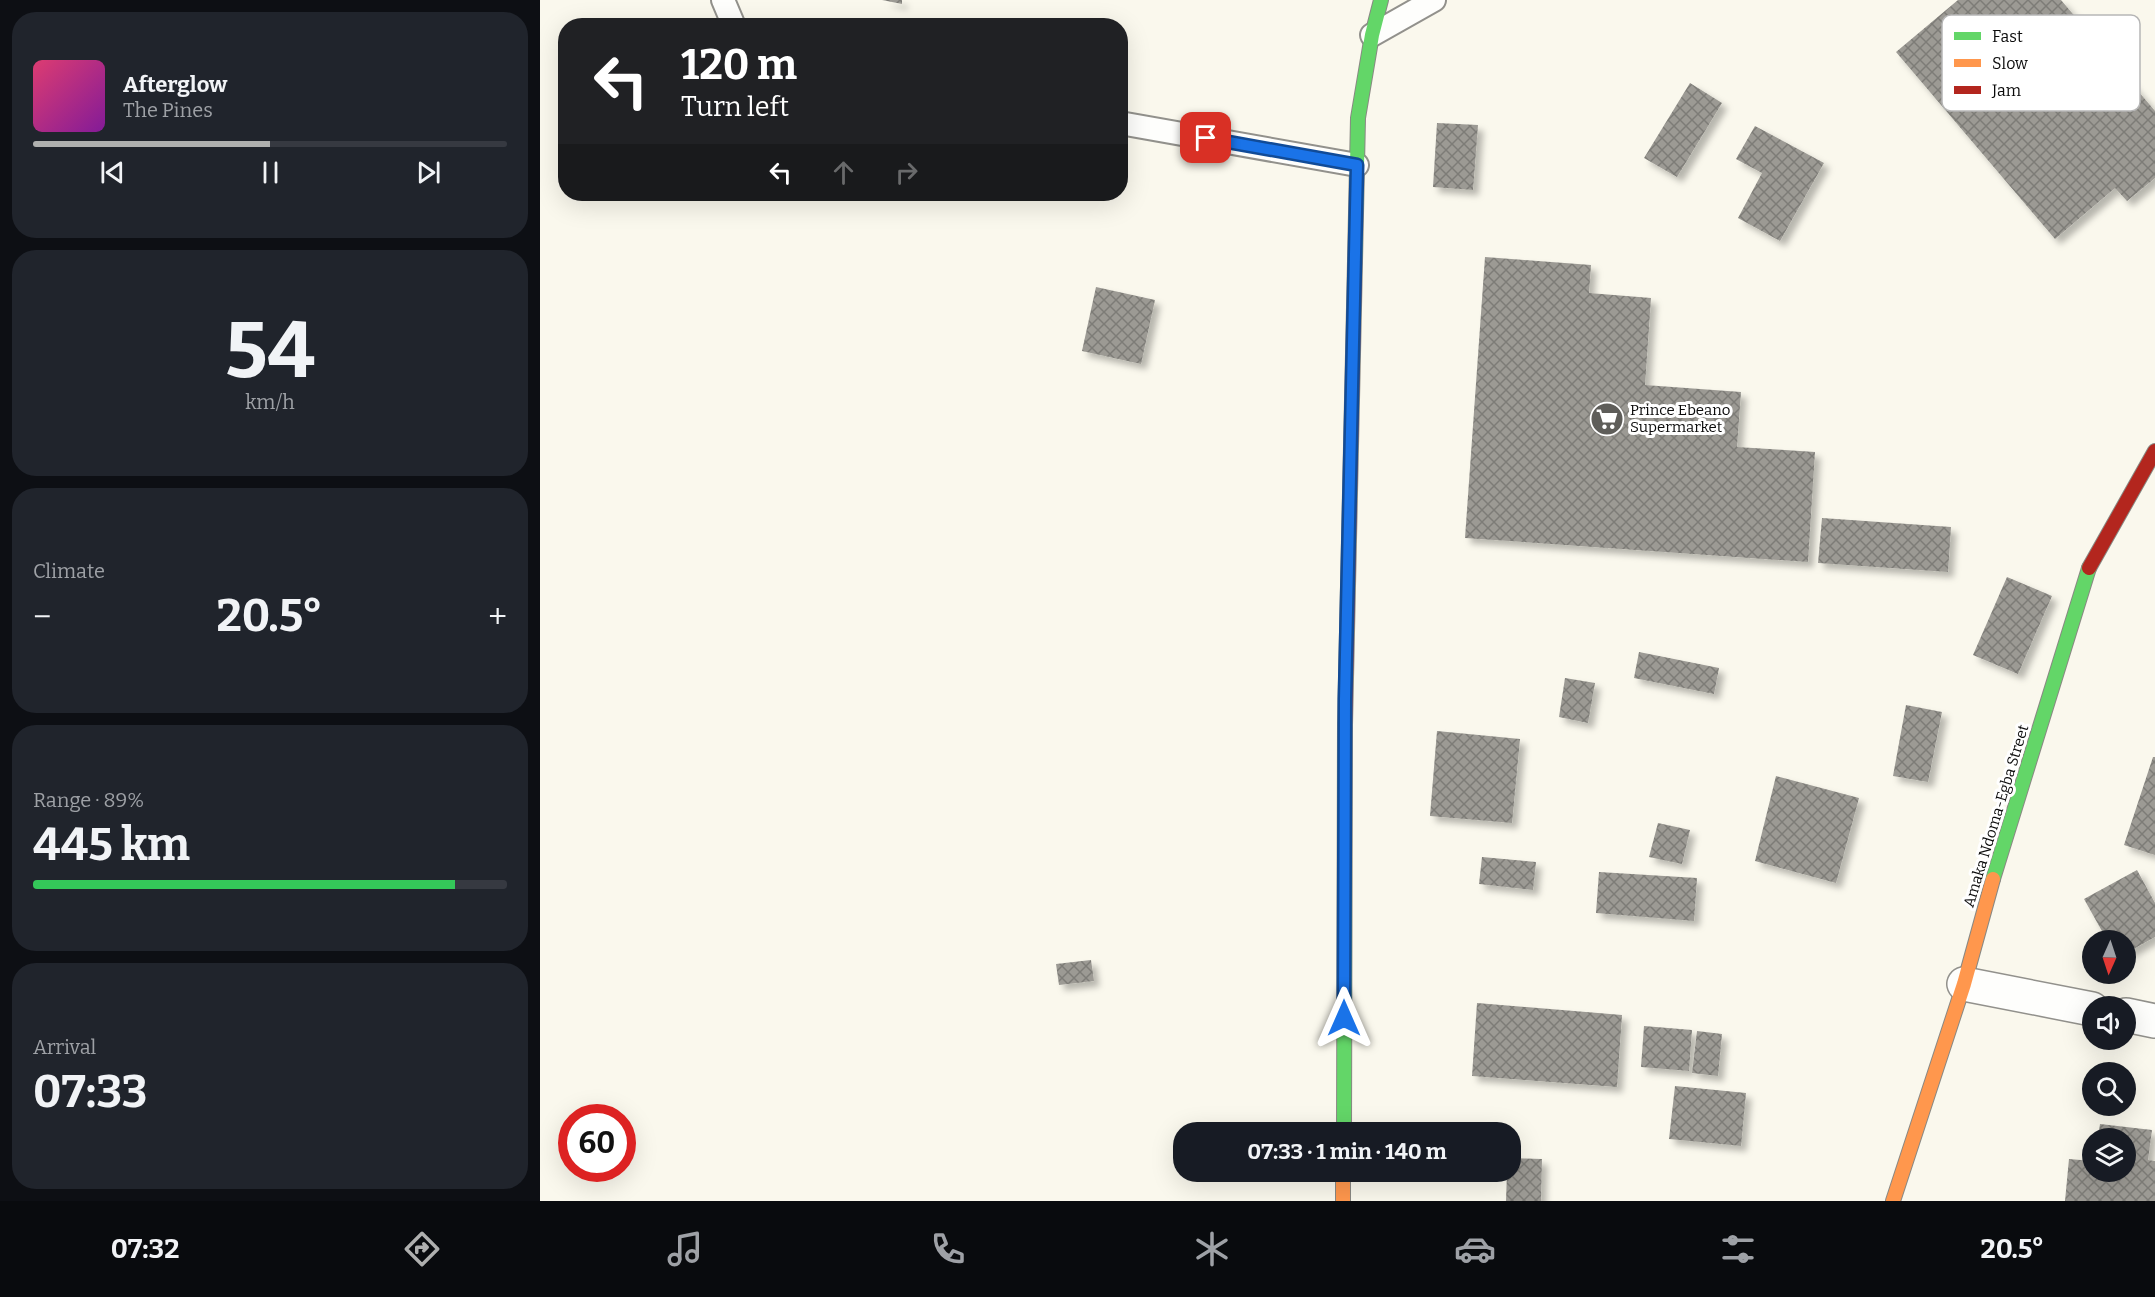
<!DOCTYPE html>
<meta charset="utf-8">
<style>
body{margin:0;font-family:Bitter,serif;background:#20242c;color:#f1f3f6;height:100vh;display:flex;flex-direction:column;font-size:22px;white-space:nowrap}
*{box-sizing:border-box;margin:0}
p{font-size:20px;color:#9ea1a6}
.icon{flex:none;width:33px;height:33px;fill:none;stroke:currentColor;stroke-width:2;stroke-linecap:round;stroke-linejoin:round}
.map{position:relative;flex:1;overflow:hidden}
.drawer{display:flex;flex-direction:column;gap:12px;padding:12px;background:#0d0f14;width:540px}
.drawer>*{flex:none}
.hud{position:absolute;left:18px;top:18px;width:570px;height:183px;border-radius:24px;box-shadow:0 6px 24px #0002;background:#202124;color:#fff;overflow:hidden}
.needle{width:39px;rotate:183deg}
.fabs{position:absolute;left:1542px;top:930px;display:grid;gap:12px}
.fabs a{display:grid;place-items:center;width:54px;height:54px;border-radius:50%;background:#171b24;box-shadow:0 6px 24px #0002;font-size:30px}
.speed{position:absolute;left:18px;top:1104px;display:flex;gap:12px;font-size:30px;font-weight:700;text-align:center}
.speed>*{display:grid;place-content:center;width:78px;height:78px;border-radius:50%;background:#171b24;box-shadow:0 6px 24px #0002;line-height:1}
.speed .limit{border:9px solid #d22;background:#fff;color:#111}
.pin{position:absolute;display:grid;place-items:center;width:51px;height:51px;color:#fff;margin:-26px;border-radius:12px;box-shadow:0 3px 9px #0006}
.me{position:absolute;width:66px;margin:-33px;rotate:0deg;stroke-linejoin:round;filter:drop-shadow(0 0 4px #0008)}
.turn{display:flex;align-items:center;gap:21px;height:126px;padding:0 24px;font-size:27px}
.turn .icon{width:78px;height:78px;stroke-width:2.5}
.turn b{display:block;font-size:42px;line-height:51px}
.lanes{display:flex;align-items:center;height:57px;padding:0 24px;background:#0003;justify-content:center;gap:30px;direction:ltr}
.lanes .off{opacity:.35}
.big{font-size:45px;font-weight:700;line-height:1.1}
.drawer .widget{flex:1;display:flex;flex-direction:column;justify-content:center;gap:9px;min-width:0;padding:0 21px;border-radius:24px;background:#20242c}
.drawer .dial{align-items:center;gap:0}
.dial b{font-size:78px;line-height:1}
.song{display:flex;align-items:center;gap:18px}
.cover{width:72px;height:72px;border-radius:9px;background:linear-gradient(135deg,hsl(340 70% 55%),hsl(290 70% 35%))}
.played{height:6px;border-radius:3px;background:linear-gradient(90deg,#afb0af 50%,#363941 50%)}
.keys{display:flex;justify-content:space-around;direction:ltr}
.heat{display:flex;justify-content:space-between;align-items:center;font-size:33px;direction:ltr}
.charge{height:9px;border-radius:4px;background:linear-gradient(90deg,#34c759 89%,#363941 0)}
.trip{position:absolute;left:633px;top:1122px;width:348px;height:60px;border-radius:24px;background:#171b24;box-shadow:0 6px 24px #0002;font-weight:700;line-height:60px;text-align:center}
.tabs{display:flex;height:96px;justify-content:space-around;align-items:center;background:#090b0e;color:#9ea1a6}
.tabs .icon{width:42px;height:42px}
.tabs .selected{color:#afb0af}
.tabs b{font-size:27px;color:#f1f3f6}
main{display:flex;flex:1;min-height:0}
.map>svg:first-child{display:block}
.building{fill:url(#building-cross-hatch);filter:url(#shadow)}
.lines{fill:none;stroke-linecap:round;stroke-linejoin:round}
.lane-casing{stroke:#92918c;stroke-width:26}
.street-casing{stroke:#92918c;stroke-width:36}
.fast-casing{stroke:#898883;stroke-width:16}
.slow-casing{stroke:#898883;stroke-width:16}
.jam-casing{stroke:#898883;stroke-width:16}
.lane{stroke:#fefefc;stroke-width:22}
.street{stroke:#fefefc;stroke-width:33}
.fast{stroke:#63d668;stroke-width:14}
.slow{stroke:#ff974d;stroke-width:14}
.jam{stroke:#b3261e;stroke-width:14}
.route-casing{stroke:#114b97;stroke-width:15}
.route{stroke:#1a73e8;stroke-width:10}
.labels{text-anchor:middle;stroke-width:6;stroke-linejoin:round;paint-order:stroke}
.poi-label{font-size:15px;fill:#0a0a0a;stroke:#fff;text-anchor:start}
.street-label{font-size:15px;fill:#0a0a0a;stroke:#fff}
.key{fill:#fff;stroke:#b6b6b6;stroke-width:1.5}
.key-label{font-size:16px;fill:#0a0a0a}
</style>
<main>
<section class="drawer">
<div class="widget">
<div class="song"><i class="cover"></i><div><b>Afterglow</b><p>The Pines</p></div></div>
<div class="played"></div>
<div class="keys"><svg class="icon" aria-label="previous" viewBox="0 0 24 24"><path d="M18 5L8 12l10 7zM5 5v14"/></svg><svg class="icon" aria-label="pause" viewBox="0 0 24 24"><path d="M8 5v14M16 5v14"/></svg><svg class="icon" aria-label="next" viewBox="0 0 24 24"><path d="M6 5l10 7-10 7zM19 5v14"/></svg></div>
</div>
<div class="widget dial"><b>54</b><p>km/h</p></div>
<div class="widget"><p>Climate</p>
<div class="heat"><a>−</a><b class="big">20.5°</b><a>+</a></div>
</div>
<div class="widget"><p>Range · 89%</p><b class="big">445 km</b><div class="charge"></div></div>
<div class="widget"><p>Arrival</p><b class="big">07:33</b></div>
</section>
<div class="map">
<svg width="1615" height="1201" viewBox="0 0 1615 1201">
<defs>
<pattern id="building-cross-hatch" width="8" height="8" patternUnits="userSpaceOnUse" patternTransform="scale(1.5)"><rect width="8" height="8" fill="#9c9a94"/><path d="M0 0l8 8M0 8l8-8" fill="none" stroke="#7d7c77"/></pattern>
<filter id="shadow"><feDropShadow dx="5.5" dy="5.5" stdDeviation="3" flood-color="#0004"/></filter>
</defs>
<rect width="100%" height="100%" fill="#faf8ed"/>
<path class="building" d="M 342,0 L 362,0 L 362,4 Z
M 1418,0 L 1521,0 L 1615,111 L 1615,178 L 1587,201 L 1575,188 L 1515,239 L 1356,52 Z
M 1150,83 L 1182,103 L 1137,177 L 1104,158 Z
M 897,123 L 938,125 L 933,190 L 893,187 Z
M 1215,126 L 1284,163 L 1240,241 L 1198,218 L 1222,173 L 1196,159 Z
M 945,257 L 1051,265 L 1049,293 L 1111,298 L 1105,385 L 1201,392 L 1197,447 L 1275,452 L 1268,562 L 925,538 Z
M 556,287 L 615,300 L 601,364 L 542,351 Z
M 1282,518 L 1411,527 L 1408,572 L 1278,563 Z
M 1467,577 L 1512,596 L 1478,674 L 1433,655 Z
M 1099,652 L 1179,668 L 1174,694 L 1094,678 Z
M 1025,678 L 1055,683 L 1048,723 L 1019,717 Z
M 1366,705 L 1402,712 L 1388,782 L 1353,776 Z
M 897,731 L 980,739 L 972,823 L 890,816 Z
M 1613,757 L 1615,757 L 1615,855 L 1584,845 Z
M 1236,776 L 1319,798 L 1296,883 L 1215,861 Z
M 1118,823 L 1150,830 L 1142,864 L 1109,857 Z
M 942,857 L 996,862 L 993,890 L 939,884 Z
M 1597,870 L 1615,903 L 1615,937 L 1586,953 L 1586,940 L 1567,940 L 1544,899 Z
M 1059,872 L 1157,878 L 1154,921 L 1056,913 Z
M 551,960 L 554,981 L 519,985 L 516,964 Z
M 937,1003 L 1082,1015 L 1077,1087 L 932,1076 Z
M 1104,1026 L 1152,1030 L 1149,1071 L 1101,1067 Z
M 1157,1031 L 1182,1034 L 1178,1076 L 1152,1073 Z
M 1135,1086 L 1206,1093 L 1201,1146 L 1129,1139 Z
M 1560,1124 L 1612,1130 L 1608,1160 L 1615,1161 L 1615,1201 L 1525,1201 L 1529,1159 L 1552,1161 L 1552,1172 L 1586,1172 L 1586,1138 L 1558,1138 Z
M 970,1158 L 1002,1159 L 1001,1201 L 966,1201 L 967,1172 L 970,1172 Z"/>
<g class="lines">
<defs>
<path id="lane" d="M 183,0 L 194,26
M 832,35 L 894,0
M 580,123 L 817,165"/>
<path id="street" d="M 1424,984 L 1552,1009
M 1586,1015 L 1615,1021"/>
<path id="fast" d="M 815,261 L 818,118 L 832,35 L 841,0
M 1453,879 L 1549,568
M 804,1132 L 805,725"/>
<path id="slow" d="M 803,1172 L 803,1201
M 1353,1201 L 1424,984 L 1453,879"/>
<path id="jam" d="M 1549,568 L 1615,451
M 805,725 L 815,261"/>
</defs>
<use href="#lane" class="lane-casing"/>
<use href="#street" class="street-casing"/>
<use href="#fast" class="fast-casing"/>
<use href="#slow" class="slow-casing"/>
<use href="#jam" class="jam-casing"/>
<use href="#lane" class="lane"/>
<use href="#street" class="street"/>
<use href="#fast" class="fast"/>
<use href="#slow" class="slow"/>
<use href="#jam" class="jam"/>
</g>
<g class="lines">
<defs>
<path id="route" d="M 666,138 L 817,165 L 805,699 L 804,1018"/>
</defs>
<use href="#route" class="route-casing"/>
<use href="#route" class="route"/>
</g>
<defs>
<symbol id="supermarket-disc" viewBox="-11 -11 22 22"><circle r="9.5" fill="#5e5d59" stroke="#fff"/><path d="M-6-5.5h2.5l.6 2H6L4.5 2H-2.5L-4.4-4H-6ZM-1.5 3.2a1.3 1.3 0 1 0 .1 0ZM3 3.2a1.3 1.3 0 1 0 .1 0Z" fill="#fff"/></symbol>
</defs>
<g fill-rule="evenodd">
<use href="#supermarket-disc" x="1048" y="400" width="38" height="38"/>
</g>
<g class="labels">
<g class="poi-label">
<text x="1090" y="415">Prince Ebeano<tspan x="1090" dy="17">Supermarket</tspan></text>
</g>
<g class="street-label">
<text transform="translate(1456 816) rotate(-73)" y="5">Amaka Ndoma-Egba Street</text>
</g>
</g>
<rect x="1402" y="15" width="198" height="96" rx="9" class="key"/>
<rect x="1414" y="32" width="27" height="8" fill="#63d668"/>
<rect x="1414" y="59" width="27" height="8" fill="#ff974d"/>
<rect x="1414" y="86" width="27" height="8" fill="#b3261e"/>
<g class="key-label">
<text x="1452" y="42">Fast</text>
<text x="1452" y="69">Slow</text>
<text x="1452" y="96">Jam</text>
</g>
</svg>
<div class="fabs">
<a><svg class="needle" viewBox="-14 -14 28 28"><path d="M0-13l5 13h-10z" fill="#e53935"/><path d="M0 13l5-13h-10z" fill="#9ea1a6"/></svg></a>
<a><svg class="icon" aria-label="sound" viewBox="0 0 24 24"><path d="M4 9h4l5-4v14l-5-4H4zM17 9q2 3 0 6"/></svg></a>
<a><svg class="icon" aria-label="search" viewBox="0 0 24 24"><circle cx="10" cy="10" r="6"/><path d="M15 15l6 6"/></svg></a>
<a><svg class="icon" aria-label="layers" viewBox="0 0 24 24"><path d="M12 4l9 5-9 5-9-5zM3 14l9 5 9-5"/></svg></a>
</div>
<div class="speed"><div class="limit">60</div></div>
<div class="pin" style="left:666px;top:138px;background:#d93025"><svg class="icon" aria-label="arrive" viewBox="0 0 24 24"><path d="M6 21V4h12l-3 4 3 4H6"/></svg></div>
<svg class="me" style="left:804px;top:1018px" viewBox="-20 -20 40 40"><path d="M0-17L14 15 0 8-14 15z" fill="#1a73e8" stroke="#fff" stroke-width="4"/></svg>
<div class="trip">07:33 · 1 min · 140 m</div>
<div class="hud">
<div class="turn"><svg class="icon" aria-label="left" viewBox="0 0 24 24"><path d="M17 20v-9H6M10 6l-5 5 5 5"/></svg><div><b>120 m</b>Turn left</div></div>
<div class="lanes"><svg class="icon" aria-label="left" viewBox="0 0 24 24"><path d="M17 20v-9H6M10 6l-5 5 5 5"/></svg><svg class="icon off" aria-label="ahead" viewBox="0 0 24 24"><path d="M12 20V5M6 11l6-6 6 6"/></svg><svg class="icon off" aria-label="right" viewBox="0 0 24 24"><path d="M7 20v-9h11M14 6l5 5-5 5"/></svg></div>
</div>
</div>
</main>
<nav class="tabs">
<b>07:32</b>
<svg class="icon selected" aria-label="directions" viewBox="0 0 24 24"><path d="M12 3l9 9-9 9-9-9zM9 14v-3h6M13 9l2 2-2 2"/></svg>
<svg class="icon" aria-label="music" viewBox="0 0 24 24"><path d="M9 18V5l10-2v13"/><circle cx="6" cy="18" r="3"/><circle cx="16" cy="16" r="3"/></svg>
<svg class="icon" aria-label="phone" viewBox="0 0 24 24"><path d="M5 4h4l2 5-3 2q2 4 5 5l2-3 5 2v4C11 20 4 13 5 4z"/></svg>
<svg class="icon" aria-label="climate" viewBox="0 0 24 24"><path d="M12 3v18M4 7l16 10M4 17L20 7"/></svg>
<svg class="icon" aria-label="car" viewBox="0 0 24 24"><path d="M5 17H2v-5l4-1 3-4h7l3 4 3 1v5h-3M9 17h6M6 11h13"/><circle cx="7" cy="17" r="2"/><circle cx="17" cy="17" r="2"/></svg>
<svg class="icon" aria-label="filters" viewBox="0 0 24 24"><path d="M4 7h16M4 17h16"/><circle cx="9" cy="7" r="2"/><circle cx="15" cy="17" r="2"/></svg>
<b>20.5°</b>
</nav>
